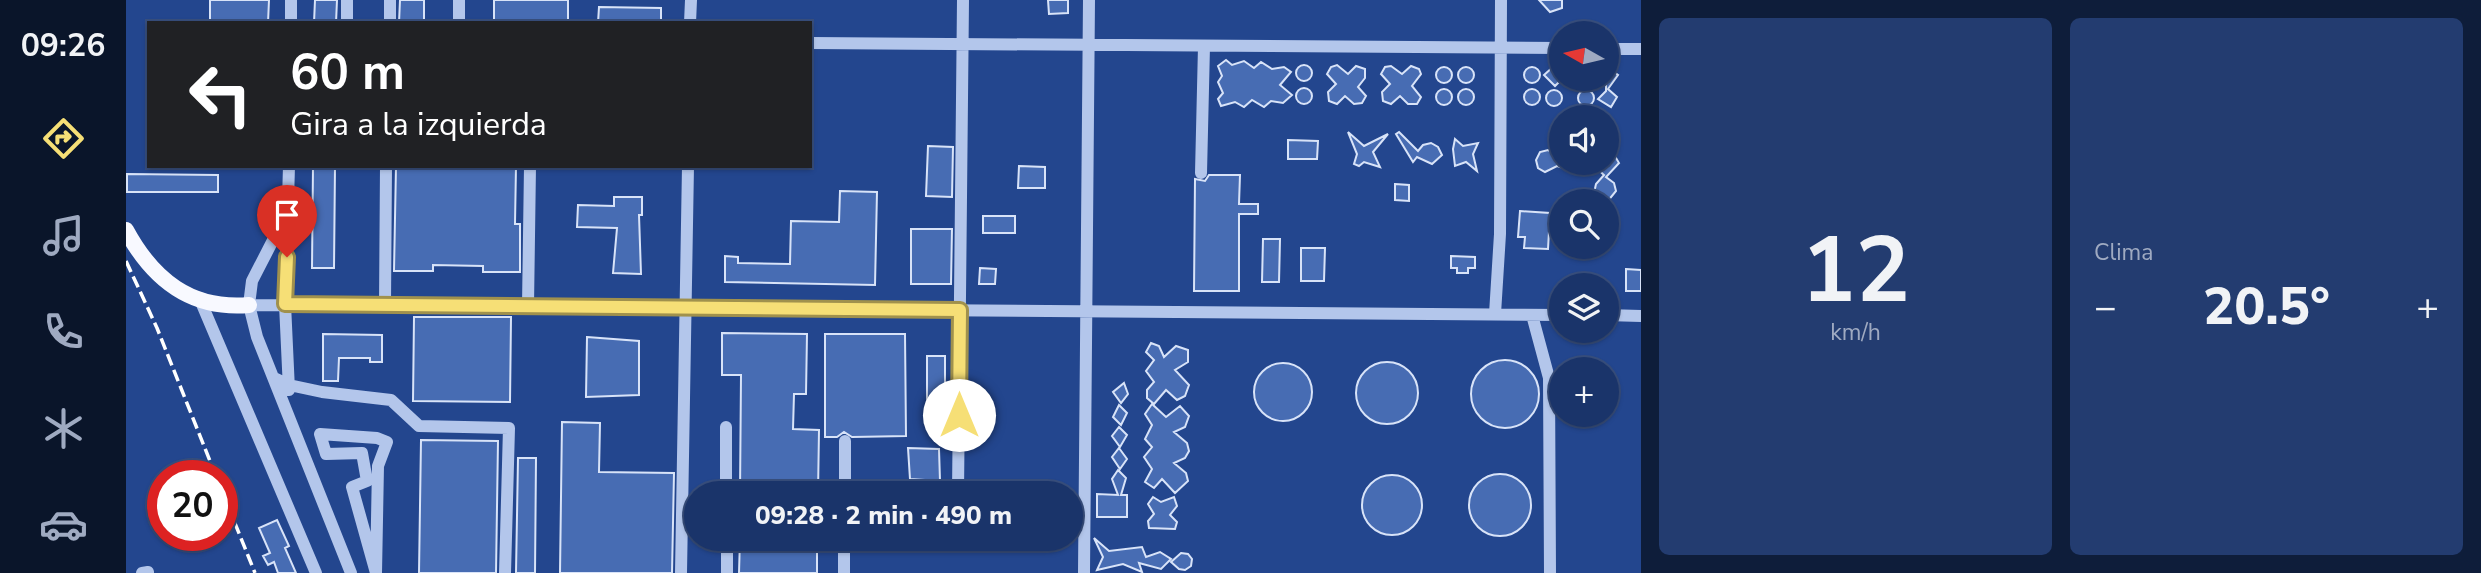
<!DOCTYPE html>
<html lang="es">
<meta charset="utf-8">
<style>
body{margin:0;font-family:"Nunito Sans",sans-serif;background:#233c70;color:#f1f3f6;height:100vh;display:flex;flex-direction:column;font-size:26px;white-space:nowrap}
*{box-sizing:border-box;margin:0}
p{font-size:23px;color:#9faac1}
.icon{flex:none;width:38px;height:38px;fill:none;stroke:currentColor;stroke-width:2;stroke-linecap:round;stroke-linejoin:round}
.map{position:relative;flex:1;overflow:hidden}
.drawer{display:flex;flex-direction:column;gap:18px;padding:18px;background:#0e1d3a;width:840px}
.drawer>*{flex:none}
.hud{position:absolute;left:21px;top:21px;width:665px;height:147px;border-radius:0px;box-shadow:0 2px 5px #0004,0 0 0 2px #384f7e;background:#202124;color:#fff;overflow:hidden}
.needle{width:46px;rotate:278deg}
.fabs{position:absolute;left:1423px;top:21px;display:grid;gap:14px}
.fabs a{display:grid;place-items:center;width:70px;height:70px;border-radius:50%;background:#1a346a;box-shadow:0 2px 5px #0004,0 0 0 2px #384f7e;font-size:35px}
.speed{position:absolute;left:21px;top:460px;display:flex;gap:14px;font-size:35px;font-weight:700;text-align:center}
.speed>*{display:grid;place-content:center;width:91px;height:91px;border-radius:50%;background:#1a346a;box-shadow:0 2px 5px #0004,0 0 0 2px #384f7e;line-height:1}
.speed .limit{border:10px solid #d22;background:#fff;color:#111}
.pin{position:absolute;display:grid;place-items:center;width:60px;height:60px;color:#fff;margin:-72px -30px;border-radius:50% 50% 50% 0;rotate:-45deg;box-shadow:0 0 7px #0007}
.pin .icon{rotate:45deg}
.me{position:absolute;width:77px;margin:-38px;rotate:0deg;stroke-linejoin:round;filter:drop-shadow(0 0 5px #0008)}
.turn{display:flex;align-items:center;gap:24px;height:147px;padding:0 28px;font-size:32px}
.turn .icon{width:91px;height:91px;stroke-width:2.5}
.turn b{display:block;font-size:49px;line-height:60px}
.big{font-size:52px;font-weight:800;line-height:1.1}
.drawer .widget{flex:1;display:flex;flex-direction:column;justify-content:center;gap:10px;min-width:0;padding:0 24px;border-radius:10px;background:#233c70}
.drawer .dial{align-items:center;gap:0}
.dial b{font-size:91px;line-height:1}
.heat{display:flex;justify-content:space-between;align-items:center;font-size:38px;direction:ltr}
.drawer .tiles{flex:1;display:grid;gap:18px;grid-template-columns:repeat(2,1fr)}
.trip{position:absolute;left:558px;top:481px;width:399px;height:70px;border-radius:35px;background:#1a346a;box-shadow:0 2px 5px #0004,0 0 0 2px #384f7e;font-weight:800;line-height:70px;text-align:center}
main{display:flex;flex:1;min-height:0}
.dock{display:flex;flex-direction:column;width:126px;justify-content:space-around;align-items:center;background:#0a152a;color:#9faac1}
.dock .icon{width:49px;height:49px}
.dock .selected{color:#f6df76}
.dock b{font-size:32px;color:#f1f3f6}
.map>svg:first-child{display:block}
.building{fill:#476cb3;stroke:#d8e3f8;stroke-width:2}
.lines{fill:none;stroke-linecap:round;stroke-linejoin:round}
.minor{stroke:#b3c6eb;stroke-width:12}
.major{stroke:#f8f9ff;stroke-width:16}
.rail{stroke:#fff;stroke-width:3.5;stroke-dasharray:12 5;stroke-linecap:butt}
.route-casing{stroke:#a0914d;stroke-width:18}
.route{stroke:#f6df76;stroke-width:12}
</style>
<main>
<nav class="dock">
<b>09:26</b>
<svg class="icon selected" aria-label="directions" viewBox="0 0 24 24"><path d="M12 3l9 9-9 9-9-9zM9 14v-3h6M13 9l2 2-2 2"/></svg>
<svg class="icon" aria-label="music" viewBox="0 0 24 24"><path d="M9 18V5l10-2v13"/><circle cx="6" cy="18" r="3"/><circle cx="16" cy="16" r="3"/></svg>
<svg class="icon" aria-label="phone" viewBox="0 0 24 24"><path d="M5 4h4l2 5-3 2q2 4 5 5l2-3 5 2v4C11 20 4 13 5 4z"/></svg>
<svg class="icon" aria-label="climate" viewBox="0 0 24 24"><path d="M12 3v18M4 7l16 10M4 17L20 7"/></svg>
<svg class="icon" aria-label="car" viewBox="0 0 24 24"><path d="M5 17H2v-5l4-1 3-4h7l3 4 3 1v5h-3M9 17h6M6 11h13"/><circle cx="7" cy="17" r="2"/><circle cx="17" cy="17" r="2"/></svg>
</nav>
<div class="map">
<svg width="1515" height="573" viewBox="0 0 1515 573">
<rect width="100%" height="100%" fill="#23468e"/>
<path class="building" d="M 84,0 L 143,0 L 142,23 L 84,23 Z
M 189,0 L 211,0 L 210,23 L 188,23 Z
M 274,0 L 298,0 L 298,23 L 273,23 Z
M 368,0 L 442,0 L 442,23 L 368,23 Z
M 922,0 L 942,0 L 942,13 L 923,14 Z
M 1413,0 L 1436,0 L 1436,8 L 1424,12 Z
M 473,7 L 535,8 L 535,23 L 472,23 Z
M 1100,60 L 1106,65 L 1118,61 L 1128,68 L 1135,62 L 1146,69 L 1158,67 L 1165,72 L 1154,85 L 1166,95 L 1157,103 L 1145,101 L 1138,107 L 1126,100 L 1118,107 L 1109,102 L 1095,106 L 1092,99 L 1097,93 L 1092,82 L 1096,76 L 1092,66 Z
M1170 73a8 8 0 1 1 16 0a8 8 0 1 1-16 0Z
M 1211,65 L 1222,74 L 1230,66 L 1239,69 L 1239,78 L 1232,87 L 1240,96 L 1236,103 L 1228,104 L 1219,96 L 1211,104 L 1203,101 L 1202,92 L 1210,84 L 1201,74 L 1205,67 Z
M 1265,66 L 1276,74 L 1285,66 L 1293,69 L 1295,74 L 1286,86 L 1295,97 L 1291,104 L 1282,104 L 1274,96 L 1265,104 L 1257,101 L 1256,92 L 1264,84 L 1255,74 L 1259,67 Z
M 1480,66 L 1492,75 L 1482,89 L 1491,97 L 1485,107 L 1472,99 L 1480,91 Z
M1332 75a8 8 0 1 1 16 0a8 8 0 1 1-16 0Z
M1398 75a8 8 0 1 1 16 0a8 8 0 1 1-16 0Z
M1310 75a8 8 0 1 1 16 0a8 8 0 1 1-16 0Z
M 1427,67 L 1435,70 L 1435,80 L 1429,86 L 1418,75 Z
M1170 96a8 8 0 1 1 16 0a8 8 0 1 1-16 0Z
M1398 97a8 8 0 1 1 16 0a8 8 0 1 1-16 0Z
M1310 97a8 8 0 1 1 16 0a8 8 0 1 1-16 0Z
M1332 97a8 8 0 1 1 16 0a8 8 0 1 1-16 0Z
M1420 98a8 8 0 1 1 16 0a8 8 0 1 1-16 0Z
M1452 98a8 8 0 1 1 16 0a8 8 0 1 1-16 0Z
M 1222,132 L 1238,146 L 1262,134 L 1247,152 L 1254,167 L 1238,162 L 1233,166 L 1228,164 L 1231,154 Z
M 1273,132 L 1292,151 L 1297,145 L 1305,143 L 1312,147 L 1316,155 L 1306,164 L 1291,157 L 1287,162 L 1270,134 Z
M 1329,139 L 1337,146 L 1352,143 L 1347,154 L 1351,171 L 1340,162 L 1329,166 L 1327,149 Z
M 1162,140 L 1192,141 L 1191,159 L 1162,159 Z
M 1480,141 L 1493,163 L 1480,177 L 1488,183 L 1490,191 L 1481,202 L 1489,222 L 1482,242 L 1480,201 L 1473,199 L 1468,193 L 1470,184 L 1478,175 L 1467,165 L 1451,172 L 1431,166 L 1419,172 L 1412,168 L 1410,160 L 1414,152 L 1422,150 L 1430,154 L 1433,163 L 1480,163 Z
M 802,146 L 827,147 L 826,197 L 800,196 Z
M 187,166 L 209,166 L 208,268 L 186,268 Z
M 270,166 L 390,166 L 389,224 L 394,224 L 394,272 L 357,272 L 357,266 L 307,265 L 307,271 L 268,271 Z
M 893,166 L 919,167 L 919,188 L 892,188 Z
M 1,174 L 92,175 L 92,192 L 1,192 Z
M 1083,175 L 1114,175 L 1113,204 L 1132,204 L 1132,214 L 1113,214 L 1113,291 L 1068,291 L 1069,179 L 1079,181 Z
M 1269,184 L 1283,185 L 1283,201 L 1269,200 Z
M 714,191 L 751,192 L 749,285 L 599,282 L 599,256 L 612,257 L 612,263 L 664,264 L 665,221 L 713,222 Z
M 488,197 L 516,197 L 516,215 L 513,215 L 515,274 L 487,273 L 491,228 L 451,227 L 452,205 L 488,206 Z
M 1394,211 L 1424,213 L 1422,249 L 1398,248 L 1399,237 L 1392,237 Z
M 857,216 L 889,216 L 889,233 L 857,233 Z
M 785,229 L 826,229 L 825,284 L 785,284 Z
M 1137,239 L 1154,239 L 1153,282 L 1136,282 Z
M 1175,248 L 1199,248 L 1198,281 L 1175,281 Z
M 1325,256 L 1349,257 L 1349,268 L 1342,268 L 1342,273 L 1331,273 L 1331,268 L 1325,268 Z
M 854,268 L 870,269 L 869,284 L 853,284 Z
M 1500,269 L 1515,270 L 1515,291 L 1500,291 Z
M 288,317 L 385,317 L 384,402 L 287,401 Z
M 596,333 L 681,334 L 680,394 L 668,394 L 667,429 L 693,430 L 692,494 L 614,494 L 615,375 L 596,375 Z
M 197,334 L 256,335 L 256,362 L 244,362 L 244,358 L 213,358 L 212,381 L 197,381 Z
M 699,334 L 779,334 L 780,436 L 726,437 L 718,432 L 711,437 L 699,437 Z
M 461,337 L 513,341 L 513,395 L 460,397 Z
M 1025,343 L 1033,346 L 1038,357 L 1050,346 L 1062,350 L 1062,362 L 1049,370 L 1063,385 L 1059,396 L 1051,400 L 1040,390 L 1028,404 L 1021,398 L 1021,390 L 1028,382 L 1020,371 L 1028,360 L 1020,352 Z
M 801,356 L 819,356 L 819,418 L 801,418 Z
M1345 394a34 34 0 1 1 68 0a34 34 0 1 1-68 0Z
M1230 393a31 31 0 1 1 62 0a31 31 0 1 1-62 0Z
M1128 392a29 29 0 1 1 58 0a29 29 0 1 1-58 0Z
M 998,383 L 1002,394 L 995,403 L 987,392 Z
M 1026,404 L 1040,417 L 1054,406 L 1063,416 L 1059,427 L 1048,432 L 1061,443 L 1063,451 L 1059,458 L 1048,463 L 1060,473 L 1062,481 L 1049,493 L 1036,479 L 1028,488 L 1019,482 L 1026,469 L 1018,457 L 1026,447 L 1019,439 L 1026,425 L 1019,414 Z
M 993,405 L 1001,413 L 995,425 L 987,417 Z
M 436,422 L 474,423 L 473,472 L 548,473 L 546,573 L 434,573 Z
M 993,427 L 1001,435 L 994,447 L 986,436 Z
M 295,440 L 372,441 L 370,573 L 293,573 Z
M 782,448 L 813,449 L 814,481 L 784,479 Z
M 993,448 L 1001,459 L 994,469 L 986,457 Z
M 392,458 L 410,458 L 409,573 L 390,573 Z
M 992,470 L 1000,478 L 995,495 L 1001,495 L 1001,517 L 971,517 L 971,494 L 992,495 L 986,479 Z
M1343 505a31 31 0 1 1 62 0a31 31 0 1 1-62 0Z
M1236 505a30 30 0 1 1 60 0a30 30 0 1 1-60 0Z
M 1027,497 L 1035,502 L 1048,497 L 1051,506 L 1044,515 L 1051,522 L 1049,529 L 1023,528 L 1022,521 L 1028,514 L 1022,504 Z
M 151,520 L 163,546 L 159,548 L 170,573 L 152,573 L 148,562 L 142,565 L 137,556 L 144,553 L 133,528 Z
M 968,538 L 983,551 L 1016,547 L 1020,557 L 1034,552 L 1045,559 L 1035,569 L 1013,563 L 1016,572 L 997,564 L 971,570 L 977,557 Z
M 614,539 L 691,539 L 691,573 L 613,573 Z
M 1055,553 L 1062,554 L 1066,559 L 1065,566 L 1059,570 L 1053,569 L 1045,562 Z"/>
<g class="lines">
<path class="minor" d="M 165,23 L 165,0
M 221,23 L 221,0
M 264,23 L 264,0
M 333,23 L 333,0
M 564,23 L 565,0
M 684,43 L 1435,48
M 1480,49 L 1515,49
M 163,166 L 159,304 L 163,390
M 1075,173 L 1078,46
M 162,211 L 126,281 L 123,305 L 131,337 L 225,573
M 75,302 L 190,573
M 123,305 L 1435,315
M 259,305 L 260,166
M 402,306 L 404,166
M 1369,314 L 1374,234 L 1375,0
M 1406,315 L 1423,378 L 1424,573
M 1480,315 L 1515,316
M 148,378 L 163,385 L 196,392 L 265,400 L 293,426 L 383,428 L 379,573
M 600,427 L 600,494
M 194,434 L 251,438 L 261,442 L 252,466 L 250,573 L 226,487 L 241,481 L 236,453 L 200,454 Z
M 719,494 L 719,441
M 832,494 L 837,0
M 601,539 L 601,573
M 16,573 L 22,572
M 555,573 L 562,166
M 718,573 L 718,539
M 958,573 L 963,0"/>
<path class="major" d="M 0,230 C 27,280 65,310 123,305"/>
<path class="rail" d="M 0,261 L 31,328 L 90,476
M 96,491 L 129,573"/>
</g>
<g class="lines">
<defs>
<path id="route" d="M 161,257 L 159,304 L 834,310 L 833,415"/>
</defs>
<use href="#route" class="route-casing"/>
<use href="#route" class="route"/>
</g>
</svg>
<div class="fabs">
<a><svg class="needle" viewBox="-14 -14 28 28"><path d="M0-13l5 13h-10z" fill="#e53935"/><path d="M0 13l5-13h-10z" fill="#9faac1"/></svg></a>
<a><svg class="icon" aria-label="sound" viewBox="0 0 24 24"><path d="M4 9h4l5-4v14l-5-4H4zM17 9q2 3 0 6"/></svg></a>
<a><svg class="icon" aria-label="search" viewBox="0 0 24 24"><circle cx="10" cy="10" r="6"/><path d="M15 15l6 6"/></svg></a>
<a><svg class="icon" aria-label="layers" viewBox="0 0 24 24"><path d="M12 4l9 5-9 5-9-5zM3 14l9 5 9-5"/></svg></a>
<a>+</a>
</div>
<div class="speed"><div class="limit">20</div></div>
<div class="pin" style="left:161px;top:257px;background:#d93025"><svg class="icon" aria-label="arrive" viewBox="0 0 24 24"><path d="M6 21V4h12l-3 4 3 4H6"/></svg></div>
<svg class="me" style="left:833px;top:415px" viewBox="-20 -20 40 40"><circle r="19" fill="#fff"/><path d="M0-13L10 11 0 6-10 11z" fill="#f6df76"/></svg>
<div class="trip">09:28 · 2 min · 490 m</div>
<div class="hud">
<div class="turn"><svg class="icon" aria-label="left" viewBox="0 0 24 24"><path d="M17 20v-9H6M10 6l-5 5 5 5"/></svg><div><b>60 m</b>Gira a la izquierda</div></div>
</div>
</div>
<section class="drawer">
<div class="tiles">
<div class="widget dial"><b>12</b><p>km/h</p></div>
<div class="widget"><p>Clima</p>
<div class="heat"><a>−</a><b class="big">20.5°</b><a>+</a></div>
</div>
</div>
</section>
</main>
